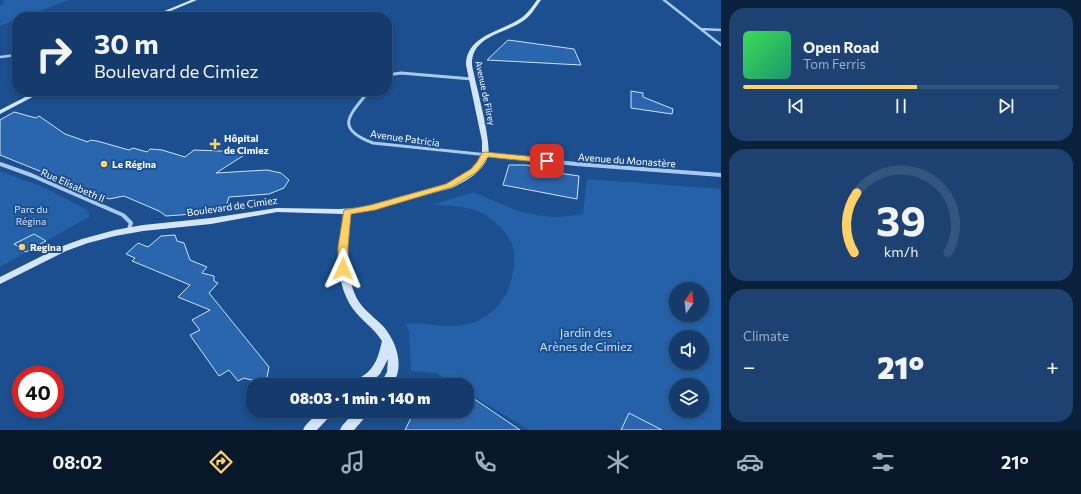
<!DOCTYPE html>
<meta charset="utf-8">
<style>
body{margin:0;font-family:Commissioner,sans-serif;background:#1d4271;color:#f1f3f6;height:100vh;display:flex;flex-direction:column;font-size:15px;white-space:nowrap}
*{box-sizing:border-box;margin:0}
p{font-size:13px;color:#9dadc1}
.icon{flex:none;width:22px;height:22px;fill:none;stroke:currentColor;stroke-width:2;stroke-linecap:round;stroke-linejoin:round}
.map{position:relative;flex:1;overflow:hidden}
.panel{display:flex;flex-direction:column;gap:8px;padding:8px;background:#0b203b;width:360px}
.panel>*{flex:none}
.top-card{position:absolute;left:12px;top:12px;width:380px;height:84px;border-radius:16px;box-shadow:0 2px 6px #0003,0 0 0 1px #33557e;background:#143b6b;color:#f1f3f6;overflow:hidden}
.needle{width:26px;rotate:15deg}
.tools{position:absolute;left:669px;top:282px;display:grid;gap:8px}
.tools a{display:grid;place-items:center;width:40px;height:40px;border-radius:50%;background:#143b6b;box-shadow:0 2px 6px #0003,0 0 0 1px #33557e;font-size:20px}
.speed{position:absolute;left:12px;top:366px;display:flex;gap:8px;font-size:20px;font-weight:700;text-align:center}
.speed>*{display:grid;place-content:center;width:52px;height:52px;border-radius:50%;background:#143b6b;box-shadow:0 2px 6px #0003,0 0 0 1px #33557e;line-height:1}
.speed .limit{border:6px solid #d22;background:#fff;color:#111}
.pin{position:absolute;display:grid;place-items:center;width:34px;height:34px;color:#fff;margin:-17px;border-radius:8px;box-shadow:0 2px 6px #0006}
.me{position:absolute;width:44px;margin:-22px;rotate:1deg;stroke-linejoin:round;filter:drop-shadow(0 0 3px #0008)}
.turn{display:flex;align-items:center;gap:14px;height:84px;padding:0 16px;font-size:18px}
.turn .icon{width:52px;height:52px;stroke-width:2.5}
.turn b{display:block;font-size:28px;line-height:34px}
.big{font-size:30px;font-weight:800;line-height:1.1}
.panel .tile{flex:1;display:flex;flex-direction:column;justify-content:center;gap:6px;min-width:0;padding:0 14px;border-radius:16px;background:#1d4271}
.panel .dial{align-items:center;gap:0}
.dial svg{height:104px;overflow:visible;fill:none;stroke:#33557e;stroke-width:7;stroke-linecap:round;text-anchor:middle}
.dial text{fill:#f1f3f6;stroke:none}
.song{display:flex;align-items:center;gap:12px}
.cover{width:48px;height:48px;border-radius:6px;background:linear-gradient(135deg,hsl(130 70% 55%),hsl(160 70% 35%))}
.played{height:4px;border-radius:2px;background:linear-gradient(90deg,#ffd166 55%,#33557e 55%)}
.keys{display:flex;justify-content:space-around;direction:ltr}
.heat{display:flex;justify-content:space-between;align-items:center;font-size:22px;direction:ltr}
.trip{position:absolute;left:246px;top:378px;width:228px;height:40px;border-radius:16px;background:#143b6b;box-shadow:0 2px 6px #0003,0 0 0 1px #33557e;font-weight:800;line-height:40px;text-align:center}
.menu{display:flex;height:64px;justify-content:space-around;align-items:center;background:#08182b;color:#9dadc1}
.menu .icon{width:28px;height:28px}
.menu .selected{color:#ffd166}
.menu b{font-size:18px;color:#f1f3f6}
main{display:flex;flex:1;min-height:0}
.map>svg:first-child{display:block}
.green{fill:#2461a8;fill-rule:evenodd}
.building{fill:#2a66ad;stroke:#cfe3fa}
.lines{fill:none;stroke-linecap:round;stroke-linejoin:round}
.street-far2{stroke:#a9c9ee;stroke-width:2.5}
.street-far1{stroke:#a9c9ee;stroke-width:3}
.street{stroke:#a9c9ee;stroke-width:4}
.secondary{fill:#d6e6fa;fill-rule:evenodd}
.route{fill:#ffd166;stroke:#a68842}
.poi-dot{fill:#ffd166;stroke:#1b4f8f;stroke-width:1.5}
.labels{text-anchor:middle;stroke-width:4;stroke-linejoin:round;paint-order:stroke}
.far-street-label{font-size:9px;fill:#fff;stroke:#1b4f8f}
.poi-label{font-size:10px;font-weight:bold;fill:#fff;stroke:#1b4f8f;text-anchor:start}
.street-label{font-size:10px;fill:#fff;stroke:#1b4f8f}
.park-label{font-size:10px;fill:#cfe3fa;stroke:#1b4f8f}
.near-park-label{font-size:12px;fill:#cfe3fa;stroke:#1b4f8f}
</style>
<main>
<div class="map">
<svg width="721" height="430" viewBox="0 0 721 430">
<rect width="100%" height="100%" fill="#1b4f8f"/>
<path class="green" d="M 3,0 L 69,0 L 24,17 L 17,17 L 17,19 L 0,26 L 0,6 L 4,4 Z
M 0,171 L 43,187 L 86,209 L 89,213 L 89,217 L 0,267 Z
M 587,179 L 721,189 L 721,430 L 529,430 L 467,392 L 467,385 L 456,385 L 436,373 L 411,371 L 409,332 L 406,324 C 417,322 425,324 436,325 C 447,327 464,326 475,322 C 494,314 508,298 512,277 C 514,268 515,257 513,247 C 509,233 491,216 477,211 C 463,206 447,205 432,205 L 473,192 C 514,209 537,223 583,214 ZM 676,289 L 702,289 L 702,315 L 676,315 ZM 676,337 L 702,337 L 702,363 L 676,363 ZM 676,385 L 702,385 L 702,411 L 676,411 Z"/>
<path class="building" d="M 508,40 L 574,49 L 581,65 L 487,60 Z
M 631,91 L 643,93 L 643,97 L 673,109 L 672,114 L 631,108 Z
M 14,112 L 36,118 L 39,116 L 42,118 L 65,134 L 88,142 L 90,140 L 97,141 L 129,150 L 133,148 L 147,152 L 150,149 L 162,150 L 185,157 L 194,150 L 249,152 L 216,173 L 267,170 L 281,173 L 289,180 L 284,188 L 269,194 L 229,197 L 226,207 L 220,212 L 166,216 L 159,211 L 124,196 L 109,199 L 0,155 L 0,120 Z
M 509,165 L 525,165 L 542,167 L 555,169 L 558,173 L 579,176 L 577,199 L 503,185 Z
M 34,234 L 46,241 L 26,252 L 14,244 Z
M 175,235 L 177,241 L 184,243 L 190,260 L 207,267 L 202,273 L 214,276 L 214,281 L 218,283 L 209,293 L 269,367 L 267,377 L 259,382 L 244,378 L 238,381 L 229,370 L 219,376 L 190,335 L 200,330 L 192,320 L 210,310 L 178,297 L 190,285 L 132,261 L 135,258 L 126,254 L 138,243 L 148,247 L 161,236 Z
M 467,394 L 520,430 L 405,430 L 412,416 L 425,411 L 467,411 Z
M 629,413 L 662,430 L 621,430 Z"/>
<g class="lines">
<path class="street-far2" d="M 664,0 L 721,45
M 701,29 L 721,30
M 0,57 L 17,55"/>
<path class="street-far1" d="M 387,75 L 401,73 L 472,79
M 369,91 C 349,116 334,128 373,143 L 517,158"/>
<path class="street" d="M 507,157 L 576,164 L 721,175
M 0,164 L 31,175 L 123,215 L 131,223 L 129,229"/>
<path class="secondary" d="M 191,0 L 197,0 L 156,17 L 150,17 Z
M 537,0 L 541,0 C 535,8 531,16 523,21 C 504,34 471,36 472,65 C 475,82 492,142 488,156 C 483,172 466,181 452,188 L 359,212 L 351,213 C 348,239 344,266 354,292 C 359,307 372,315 383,326 C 397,342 405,367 392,385 L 380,385 L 387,372 L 388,359 L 380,374 L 368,385 L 354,385 C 357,379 363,376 368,372 C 377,363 379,353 382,341 C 374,328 362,321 353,309 C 333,281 339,245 343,214 L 277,212 L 211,224 L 143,231 L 115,236 L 88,243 L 66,251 L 0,284 L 0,277 L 60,247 L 82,239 L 115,230 L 143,225 L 211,218 L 277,208 L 338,209 L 359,208 L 446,184 L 460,177 L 471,169 L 478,162 L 482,155 L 482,141 L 466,65 C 466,37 498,32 518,20 C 526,16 531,8 537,0 Z
M 37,91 L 44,91 L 0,114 L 0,110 Z
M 319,411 L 333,411 L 331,415 L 317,430 L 303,430 L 305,426 Z
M 355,411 L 369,411 L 367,415 L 354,430 L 340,430 L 342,426 Z"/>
</g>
<path class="route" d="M 485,152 L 547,158 L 551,161 L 547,163 L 488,157 L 477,172 L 452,187 L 375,210 L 351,214 L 348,247 L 348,269 L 347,272 L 339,272 L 338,269 L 338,247 L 344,210 L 371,205 L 446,184 L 471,169 L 477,162 L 482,153 Z"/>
<g class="poi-dot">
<path d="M213 138h4v4h4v4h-4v4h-4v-4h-4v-4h4z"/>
<circle cx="104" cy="164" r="4"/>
<circle cx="22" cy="247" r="4"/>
</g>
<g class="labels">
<g class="far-street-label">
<text transform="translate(485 93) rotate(78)" y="3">Avenue de Flirey</text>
</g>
<g class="poi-label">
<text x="224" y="142">Hôpital<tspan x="224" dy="12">de Cimiez</tspan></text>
<text x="112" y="168">Le Régina</text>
<text x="30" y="251">Regina</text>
</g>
<g class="street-label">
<text transform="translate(405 138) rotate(8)" y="4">Avenue Patricia</text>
<text transform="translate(627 160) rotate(4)" y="4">Avenue du Monastère</text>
<text transform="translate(73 185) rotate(24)" y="4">Rue Elisabeth II</text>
<text transform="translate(232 206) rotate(-8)" y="4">Boulevard de Cimiez</text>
</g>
<g class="park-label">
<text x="31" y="213">Parc du<tspan x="31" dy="12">Régina</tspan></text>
</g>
<g class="near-park-label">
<text x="586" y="337">Jardin des<tspan x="586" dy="14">Arènes de Cimiez</tspan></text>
</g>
</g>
</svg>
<div class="tools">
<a><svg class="needle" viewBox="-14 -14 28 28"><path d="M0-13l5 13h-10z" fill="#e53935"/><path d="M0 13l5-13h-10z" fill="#9dadc1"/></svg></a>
<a><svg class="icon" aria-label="sound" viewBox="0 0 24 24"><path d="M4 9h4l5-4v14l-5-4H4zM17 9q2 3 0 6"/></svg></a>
<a><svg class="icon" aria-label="layers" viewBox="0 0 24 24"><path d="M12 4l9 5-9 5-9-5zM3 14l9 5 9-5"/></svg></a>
</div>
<div class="speed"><div class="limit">40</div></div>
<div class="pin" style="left:547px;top:161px;background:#d93025"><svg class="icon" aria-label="arrive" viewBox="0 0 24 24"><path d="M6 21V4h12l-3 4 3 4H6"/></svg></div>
<svg class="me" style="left:343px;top:269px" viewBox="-20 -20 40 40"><path d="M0-17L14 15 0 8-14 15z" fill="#ffd166" stroke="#fff" stroke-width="4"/></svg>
<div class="trip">08:03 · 1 min · 140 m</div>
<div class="top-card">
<div class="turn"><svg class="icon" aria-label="right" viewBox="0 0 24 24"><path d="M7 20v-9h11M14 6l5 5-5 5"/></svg><div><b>30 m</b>Boulevard de Cimiez</div></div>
</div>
</div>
<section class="panel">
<div class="tile">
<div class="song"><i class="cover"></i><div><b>Open Road</b><p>Tom Ferris</p></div></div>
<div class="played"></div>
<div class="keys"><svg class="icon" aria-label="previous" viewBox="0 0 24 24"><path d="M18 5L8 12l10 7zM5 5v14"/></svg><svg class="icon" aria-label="pause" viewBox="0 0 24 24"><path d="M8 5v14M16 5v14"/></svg><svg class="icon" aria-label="next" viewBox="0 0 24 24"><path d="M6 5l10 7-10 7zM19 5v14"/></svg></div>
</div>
<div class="tile dial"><svg viewBox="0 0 100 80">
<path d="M14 69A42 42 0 1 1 86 69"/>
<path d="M14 69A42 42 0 0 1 16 23" stroke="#ffd166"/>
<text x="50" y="56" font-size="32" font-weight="700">39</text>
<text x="50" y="72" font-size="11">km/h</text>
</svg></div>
<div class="tile"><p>Climate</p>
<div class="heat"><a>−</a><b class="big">21°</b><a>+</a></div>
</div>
</section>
</main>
<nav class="menu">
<b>08:02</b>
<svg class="icon selected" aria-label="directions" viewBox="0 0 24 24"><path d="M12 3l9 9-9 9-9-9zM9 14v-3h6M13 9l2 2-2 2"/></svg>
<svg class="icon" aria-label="music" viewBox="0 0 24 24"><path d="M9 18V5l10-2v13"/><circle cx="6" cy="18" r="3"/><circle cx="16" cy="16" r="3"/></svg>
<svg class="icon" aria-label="phone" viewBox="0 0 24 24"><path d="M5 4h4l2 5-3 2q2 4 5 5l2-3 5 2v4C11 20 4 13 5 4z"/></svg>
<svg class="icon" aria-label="climate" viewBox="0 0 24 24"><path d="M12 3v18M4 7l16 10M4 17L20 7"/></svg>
<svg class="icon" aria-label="car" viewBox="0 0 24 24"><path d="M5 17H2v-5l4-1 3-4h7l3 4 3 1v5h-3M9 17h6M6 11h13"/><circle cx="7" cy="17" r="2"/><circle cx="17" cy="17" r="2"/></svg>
<svg class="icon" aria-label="filters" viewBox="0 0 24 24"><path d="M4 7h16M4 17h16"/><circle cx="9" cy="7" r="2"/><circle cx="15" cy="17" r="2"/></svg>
<b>21°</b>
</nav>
